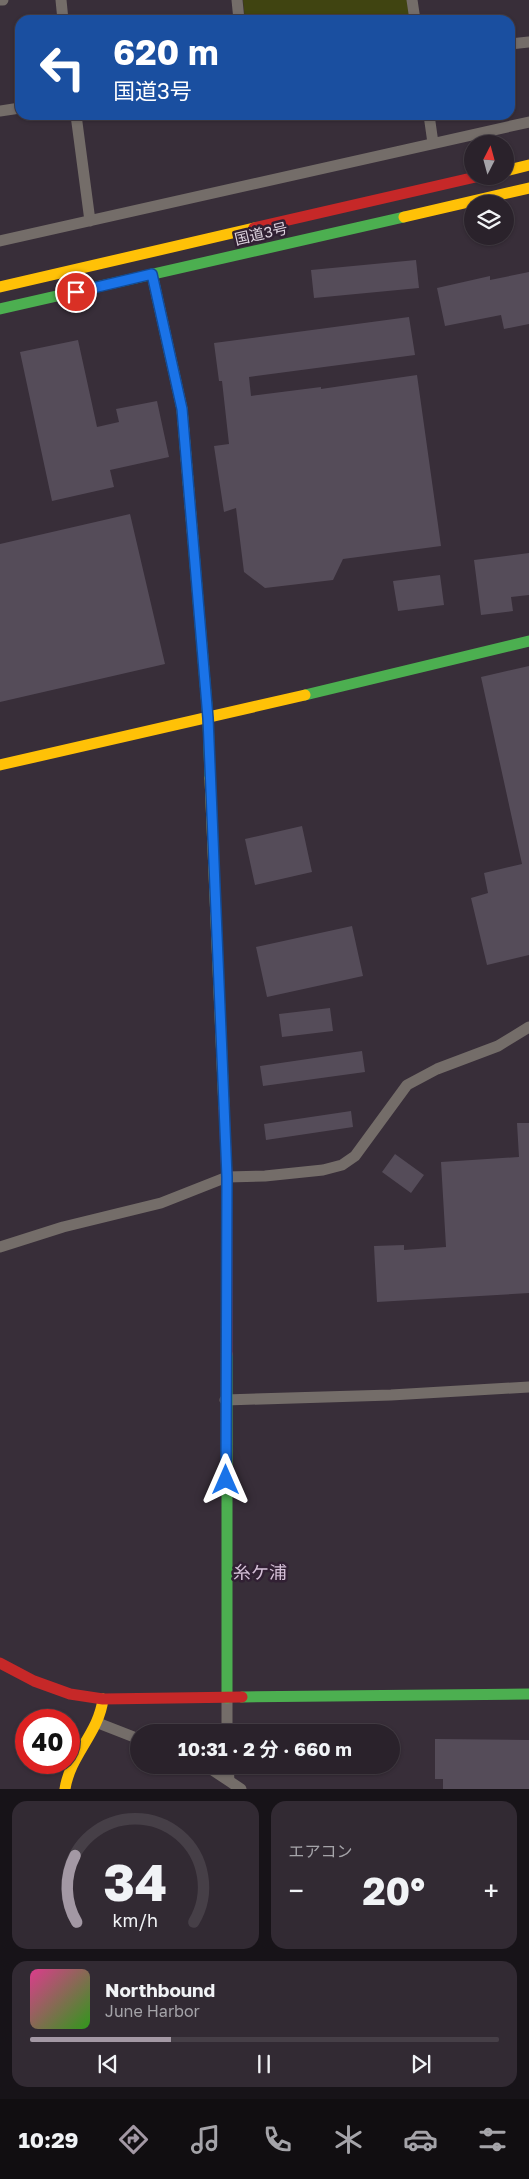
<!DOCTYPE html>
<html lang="ja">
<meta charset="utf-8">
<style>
body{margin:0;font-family:"Golos Text","Noto Sans JP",sans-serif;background:#322a33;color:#f1f3f6;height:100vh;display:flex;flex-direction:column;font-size:19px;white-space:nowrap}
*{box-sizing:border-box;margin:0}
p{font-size:16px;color:#a5a4a9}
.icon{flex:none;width:28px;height:28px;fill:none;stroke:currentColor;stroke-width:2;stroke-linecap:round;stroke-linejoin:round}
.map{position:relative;height:1789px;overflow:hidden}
.panel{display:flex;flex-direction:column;gap:12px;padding:12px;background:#171318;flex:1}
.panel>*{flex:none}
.hud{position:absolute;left:15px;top:15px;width:500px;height:105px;border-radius:15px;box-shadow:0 1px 4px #0004,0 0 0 1px #463f47;background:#1a4fa0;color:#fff;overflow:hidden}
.needle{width:32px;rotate:6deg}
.controls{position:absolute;left:464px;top:135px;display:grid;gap:10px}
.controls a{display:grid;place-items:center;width:50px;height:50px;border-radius:50%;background:#2a222b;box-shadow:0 1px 4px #0004,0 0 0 1px #463f47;font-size:25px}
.speed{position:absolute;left:15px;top:1709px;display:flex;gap:10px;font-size:25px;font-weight:700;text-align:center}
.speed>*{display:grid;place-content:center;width:65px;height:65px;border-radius:50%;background:#2a222b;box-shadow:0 1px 4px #0004,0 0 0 1px #463f47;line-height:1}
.speed .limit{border:8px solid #d22;background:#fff;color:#111}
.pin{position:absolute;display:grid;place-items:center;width:42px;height:42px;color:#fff;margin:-21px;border:2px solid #fff;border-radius:50%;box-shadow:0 1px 5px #0007}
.me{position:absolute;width:55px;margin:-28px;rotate:0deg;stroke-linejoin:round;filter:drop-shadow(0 0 4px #0008)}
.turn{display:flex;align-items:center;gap:18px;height:105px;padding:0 15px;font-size:22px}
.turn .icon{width:65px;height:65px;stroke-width:2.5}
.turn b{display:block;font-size:35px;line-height:42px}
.big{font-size:38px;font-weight:700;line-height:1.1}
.panel .tile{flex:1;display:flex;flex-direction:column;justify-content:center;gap:8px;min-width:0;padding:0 18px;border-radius:15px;background:#322a33}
.panel .dial{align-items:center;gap:0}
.dial svg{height:130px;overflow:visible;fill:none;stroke:#463f47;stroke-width:7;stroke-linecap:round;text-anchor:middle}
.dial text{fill:#f1f3f6;stroke:none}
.song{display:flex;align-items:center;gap:15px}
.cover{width:60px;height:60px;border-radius:8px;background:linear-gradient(135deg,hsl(330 70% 55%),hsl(110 70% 35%))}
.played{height:5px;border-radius:2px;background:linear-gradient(90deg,#a398a4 30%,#463f47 30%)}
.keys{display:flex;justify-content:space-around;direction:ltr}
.heat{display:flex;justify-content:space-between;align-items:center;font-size:28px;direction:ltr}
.panel .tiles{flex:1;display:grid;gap:12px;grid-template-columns:1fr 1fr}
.tile:last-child{grid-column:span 2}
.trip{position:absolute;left:130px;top:1724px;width:270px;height:50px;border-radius:25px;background:#2a222b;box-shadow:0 1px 4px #0004,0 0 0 1px #463f47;font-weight:700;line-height:50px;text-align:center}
.tabs{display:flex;height:80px;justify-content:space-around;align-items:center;background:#110e11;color:#a5a4a9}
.tabs .icon{width:35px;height:35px}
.tabs .on{color:#a398a4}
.tabs b{font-size:22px;color:#f1f3f6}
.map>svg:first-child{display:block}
.green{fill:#404411}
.building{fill:#554c59}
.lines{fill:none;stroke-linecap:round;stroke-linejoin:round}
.street{stroke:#746d69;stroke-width:11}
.fast{stroke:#4caf50;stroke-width:11}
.slow{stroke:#ffc107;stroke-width:11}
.jam{stroke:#c62828;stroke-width:11}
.route-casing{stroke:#114b97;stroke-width:12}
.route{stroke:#1a73e8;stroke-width:9}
.labels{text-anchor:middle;stroke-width:5;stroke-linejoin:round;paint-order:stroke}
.street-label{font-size:15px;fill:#dcd1dd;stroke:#312033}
.quarter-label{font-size:18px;fill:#d5c0d8;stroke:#312033}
</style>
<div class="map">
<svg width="529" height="1789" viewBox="0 0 529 1789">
<rect width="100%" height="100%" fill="#382e39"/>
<path class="green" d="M 243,0 L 407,0 L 410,20 L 245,20 Z"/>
<path class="building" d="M 416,260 L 419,288 L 314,298 L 311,270 Z
M 529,272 L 529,324 L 504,329 L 501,315 L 445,326 L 437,288 L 490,276 L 490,280 Z
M 409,317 L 415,355 L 249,377 L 251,396 L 321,387 L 321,389 L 417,375 L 441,546 L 343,559 L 333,580 L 265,588 L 244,572 L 236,508 L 224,512 L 214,446 L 229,444 L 222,381 L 219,381 L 214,343 Z
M 78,340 L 97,427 L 119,422 L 116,409 L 157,401 L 169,457 L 110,470 L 114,487 L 52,501 L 20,352 Z
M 130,514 L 165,664 L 0,702 L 0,544 Z
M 529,553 L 529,595 L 511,597 L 513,611 L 481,615 L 474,560 Z
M 440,575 L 444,605 L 398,611 L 393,581 Z
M 529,666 L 529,955 L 487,965 L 471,898 L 488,893 L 484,873 L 522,864 L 481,677 Z
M 302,826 L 312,872 L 255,885 L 245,839 Z
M 352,926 L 363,976 L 267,997 L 256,947 Z
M 330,1008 L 333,1031 L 282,1037 L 279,1014 Z
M 362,1051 L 365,1072 L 263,1086 L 260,1066 Z
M 351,1111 L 353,1127 L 266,1140 L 264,1124 Z
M 517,1123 L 529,1123 L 529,1293 L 377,1302 L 374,1246 L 404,1245 L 404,1250 L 446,1247 L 441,1162 L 519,1157 Z
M 395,1154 L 424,1175 L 411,1193 L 382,1172 Z
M 435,1739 L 529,1740 L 529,1789 L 443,1789 L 443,1779 L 435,1779 Z"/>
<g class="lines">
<path class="street" d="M 0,0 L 3,0
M 61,0 L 63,20
M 237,0 L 239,20
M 412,0 L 415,20
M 510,44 L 529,42
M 0,111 L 20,108
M 76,115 L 90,221
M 429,115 L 433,143
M 0,241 L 529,122
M 0,1247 L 63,1227 L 161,1203 L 227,1177 L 265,1176 L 323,1170 L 342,1165 L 355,1156 L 407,1085 L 437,1069 L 498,1046 L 529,1027
M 225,1400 L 391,1395 L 529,1387
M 227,1698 L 227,1732
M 98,1723 L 139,1739
M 205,1765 L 229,1781
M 228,1765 L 229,1781 L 241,1789"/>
<path class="fast" d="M 0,309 L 404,217
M 193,540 L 208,718 L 210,778
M 305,695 L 529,641
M 227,1354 L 227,1698
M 242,1697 L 529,1694"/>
<path class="slow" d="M 505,171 L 529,165
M 404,217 L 529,188
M 152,274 L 182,409 L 193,540
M 0,287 L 254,228
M 0,765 L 305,695
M 210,778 L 224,1108
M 65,1789 C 70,1755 99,1733 103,1699"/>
<path class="jam" d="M 254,228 L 480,176
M 224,1108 L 227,1177 L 227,1354
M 0,1663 L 34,1681 L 70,1694 L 103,1699 L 242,1697"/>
</g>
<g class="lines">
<defs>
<path id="route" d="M 76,292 L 152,274 L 182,409 L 208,718 L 227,1177 L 226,1480"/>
</defs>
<use href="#route" class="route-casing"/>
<use href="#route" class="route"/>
</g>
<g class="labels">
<g class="street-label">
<text transform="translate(261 234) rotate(-13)" y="5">国道3号</text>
</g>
<g class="quarter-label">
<text x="260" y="1579">糸ケ浦</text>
</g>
</g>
</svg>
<div class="controls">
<a><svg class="needle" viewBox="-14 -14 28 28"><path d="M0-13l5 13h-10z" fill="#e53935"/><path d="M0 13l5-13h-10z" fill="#a5a4a9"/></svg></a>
<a><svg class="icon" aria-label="layers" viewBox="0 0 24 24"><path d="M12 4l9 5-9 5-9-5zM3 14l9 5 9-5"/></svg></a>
</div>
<div class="speed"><div class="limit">40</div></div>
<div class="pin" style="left:76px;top:292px;background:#d93025"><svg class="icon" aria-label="arrive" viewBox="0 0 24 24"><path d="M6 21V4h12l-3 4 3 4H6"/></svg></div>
<svg class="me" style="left:226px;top:1480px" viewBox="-20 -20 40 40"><path d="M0-17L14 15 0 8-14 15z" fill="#1a73e8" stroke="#fff" stroke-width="4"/></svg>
<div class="trip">10:31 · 2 分 · 660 m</div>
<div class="hud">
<div class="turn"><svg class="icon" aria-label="left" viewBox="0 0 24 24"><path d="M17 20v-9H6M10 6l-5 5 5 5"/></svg><div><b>620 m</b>国道3号</div></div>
</div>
</div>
<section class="panel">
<div class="tiles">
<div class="tile dial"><svg viewBox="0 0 100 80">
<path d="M14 69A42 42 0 1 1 86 69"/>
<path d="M14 69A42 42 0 0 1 13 28" stroke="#a398a4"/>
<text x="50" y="56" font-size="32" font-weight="700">34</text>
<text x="50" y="72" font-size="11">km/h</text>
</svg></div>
<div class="tile"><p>エアコン</p>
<div class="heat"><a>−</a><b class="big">20°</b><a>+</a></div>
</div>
<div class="tile">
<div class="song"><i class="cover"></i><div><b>Northbound</b><p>June Harbor</p></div></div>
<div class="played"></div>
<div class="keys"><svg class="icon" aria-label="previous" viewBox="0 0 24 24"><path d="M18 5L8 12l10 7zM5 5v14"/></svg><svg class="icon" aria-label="pause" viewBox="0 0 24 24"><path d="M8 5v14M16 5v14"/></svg><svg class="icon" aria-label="next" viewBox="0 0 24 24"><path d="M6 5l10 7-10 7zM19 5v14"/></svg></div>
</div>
</div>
</section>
<nav class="tabs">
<b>10:29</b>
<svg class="icon on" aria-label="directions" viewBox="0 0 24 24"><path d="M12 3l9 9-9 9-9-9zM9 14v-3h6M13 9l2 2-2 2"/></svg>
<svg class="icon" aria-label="music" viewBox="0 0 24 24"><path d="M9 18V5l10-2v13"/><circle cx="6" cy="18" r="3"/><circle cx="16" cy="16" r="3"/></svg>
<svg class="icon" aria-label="phone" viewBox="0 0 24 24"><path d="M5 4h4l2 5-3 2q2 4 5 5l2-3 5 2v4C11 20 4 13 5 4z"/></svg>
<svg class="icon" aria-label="climate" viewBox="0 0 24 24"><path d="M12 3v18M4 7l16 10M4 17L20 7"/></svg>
<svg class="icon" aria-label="car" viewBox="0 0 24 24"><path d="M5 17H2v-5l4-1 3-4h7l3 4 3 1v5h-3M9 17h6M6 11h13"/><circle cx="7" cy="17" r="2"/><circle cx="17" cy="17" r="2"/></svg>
<svg class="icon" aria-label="filters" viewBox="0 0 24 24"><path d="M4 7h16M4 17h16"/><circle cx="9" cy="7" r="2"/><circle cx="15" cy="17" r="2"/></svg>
</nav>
